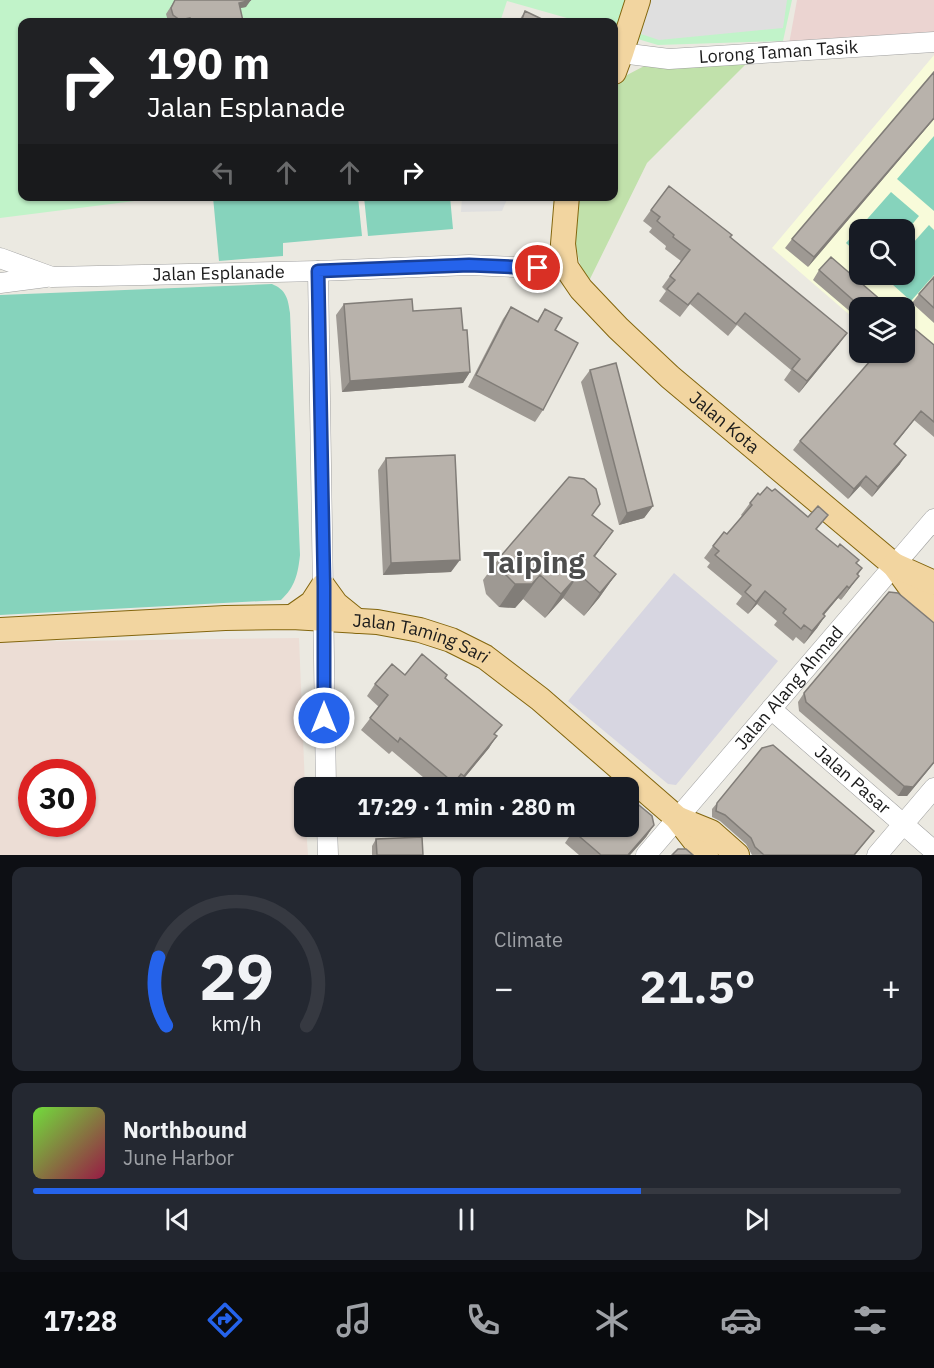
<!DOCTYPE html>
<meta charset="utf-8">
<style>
body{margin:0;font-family:"IBM Plex Sans",sans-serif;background:#242831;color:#f1f3f6;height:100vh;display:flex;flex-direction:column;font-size:22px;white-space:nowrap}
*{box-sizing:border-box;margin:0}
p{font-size:20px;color:#9ea1a6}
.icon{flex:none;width:33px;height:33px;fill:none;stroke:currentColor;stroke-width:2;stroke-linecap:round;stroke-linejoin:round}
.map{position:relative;height:855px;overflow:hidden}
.panel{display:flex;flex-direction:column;gap:12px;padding:12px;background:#0d0f14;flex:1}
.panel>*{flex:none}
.hud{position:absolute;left:18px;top:18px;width:600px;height:183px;border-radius:12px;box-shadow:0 2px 4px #0004;background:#202124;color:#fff;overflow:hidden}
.buttons{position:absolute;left:849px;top:219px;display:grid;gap:12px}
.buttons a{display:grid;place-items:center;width:66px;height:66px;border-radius:12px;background:#171b24;box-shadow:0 2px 4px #0004;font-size:30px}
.speed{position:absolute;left:18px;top:759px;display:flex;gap:12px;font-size:30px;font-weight:700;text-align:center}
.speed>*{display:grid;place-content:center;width:78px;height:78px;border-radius:50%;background:#171b24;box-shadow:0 2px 4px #0004;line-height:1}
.speed .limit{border:9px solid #d22;background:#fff;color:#111}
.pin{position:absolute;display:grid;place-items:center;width:51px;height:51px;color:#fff;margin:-26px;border:3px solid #fff;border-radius:50%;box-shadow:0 2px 6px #0007}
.me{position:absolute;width:66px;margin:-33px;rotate:0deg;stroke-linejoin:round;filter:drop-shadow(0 0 4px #0008)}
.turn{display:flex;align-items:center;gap:21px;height:126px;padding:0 30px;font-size:27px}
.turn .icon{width:78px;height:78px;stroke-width:2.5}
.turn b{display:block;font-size:42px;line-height:51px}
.lanes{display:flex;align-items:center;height:57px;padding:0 30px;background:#0003;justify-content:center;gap:30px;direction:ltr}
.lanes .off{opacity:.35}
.big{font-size:45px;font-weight:800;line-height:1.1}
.panel .card{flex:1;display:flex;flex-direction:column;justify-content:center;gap:9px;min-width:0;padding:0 21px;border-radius:12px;background:#242831}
.panel .dial{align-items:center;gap:0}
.dial svg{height:156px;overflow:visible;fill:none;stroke:#363941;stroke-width:7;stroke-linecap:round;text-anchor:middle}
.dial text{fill:#f1f3f6;stroke:none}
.song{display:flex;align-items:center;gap:18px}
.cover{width:72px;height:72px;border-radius:9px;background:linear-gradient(135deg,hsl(100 70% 55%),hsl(340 70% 35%))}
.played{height:6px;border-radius:3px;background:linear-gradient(90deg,#2563eb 70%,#363941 70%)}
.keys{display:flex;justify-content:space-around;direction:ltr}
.heat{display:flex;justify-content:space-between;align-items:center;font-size:33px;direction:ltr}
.panel .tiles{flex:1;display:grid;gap:12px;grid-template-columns:1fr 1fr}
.card:last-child{grid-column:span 2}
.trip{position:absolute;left:294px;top:777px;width:345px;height:60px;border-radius:12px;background:#171b24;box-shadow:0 2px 4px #0004;font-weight:800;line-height:60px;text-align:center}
.tab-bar{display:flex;height:96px;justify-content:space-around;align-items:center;background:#090b0e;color:#9ea1a6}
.tab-bar .icon{width:42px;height:42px}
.tab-bar .current{color:#2563eb}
.tab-bar b{font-size:27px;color:#f1f3f6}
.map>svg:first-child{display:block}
.commercial{fill:#ebd4d1}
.education{fill:#f8fbda;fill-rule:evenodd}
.military{fill:#ecddd5;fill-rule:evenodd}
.grass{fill:#c1e1ab}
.park{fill:#c1f3c9}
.pitch{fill:#86d3bc}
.parking{fill:#dfdfdf}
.plaza{fill:#d7d6e1}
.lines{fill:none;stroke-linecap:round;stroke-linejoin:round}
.minor-casing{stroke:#9f9f9f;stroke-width:21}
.major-casing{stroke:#83660e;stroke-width:26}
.minor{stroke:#fff;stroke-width:20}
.major{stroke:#f2d5a0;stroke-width:24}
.wall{fill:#9e9993}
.shaded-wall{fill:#817d78}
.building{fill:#b8b2ab;stroke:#817d78;stroke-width:1.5}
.route-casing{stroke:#184099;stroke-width:15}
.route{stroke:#2563eb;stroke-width:10}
.labels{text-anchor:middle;stroke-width:4.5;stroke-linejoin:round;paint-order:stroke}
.street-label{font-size:18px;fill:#1b1b1b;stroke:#fff}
.town-label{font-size:30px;font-weight:bold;fill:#4e4e4e;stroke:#fff}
</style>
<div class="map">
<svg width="934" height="855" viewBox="0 0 934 855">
<rect width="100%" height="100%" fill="#ebe9e1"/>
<path class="commercial" d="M 797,0 L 934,0 L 934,35 L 789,44 Z"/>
<path class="education" d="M 934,55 L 934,387 L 904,352 L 904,308 L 860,308 L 859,323 L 772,248 ZM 860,230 L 904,230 L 904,274 L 860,274 Z"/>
<path class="military" d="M 299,638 L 305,787 L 304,826 L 306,827 L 308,855 L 0,855 L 0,642 ZM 32,772 L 82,772 L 82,824 L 32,824 Z"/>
<path class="grass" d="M 753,57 L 647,163 L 588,283 C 573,255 573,227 578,196 L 614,196 L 614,89 L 627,75 L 650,63 Z"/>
<path class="park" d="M 0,0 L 792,0 L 783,41 L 658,45 L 614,32 L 614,22 L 581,22 L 507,1 L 500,22 L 22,22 L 22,196 L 166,197 L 0,218 Z"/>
<path class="pitch" d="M 934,136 L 934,211 L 897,179 Z
M 891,192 L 919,216 L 905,233 L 904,230 L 860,230 L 859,255 L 846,243 Z
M 278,196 L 279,200 L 318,197 L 358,197 L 362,236 L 283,243 L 283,256 L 219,261 L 213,197 Z
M 364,197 L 450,197 L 453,229 L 368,236 Z
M 929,225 L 934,230 L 934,275 L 911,301 L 883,276 L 884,275 L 904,274 L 905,252 Z
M 272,284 C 286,290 288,298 290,313 L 300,555 C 298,574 295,587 281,600 L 0,615 L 0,295 Z"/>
<path class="parking" d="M 650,0 L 787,0 L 783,28 L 659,40 L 641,34 Z
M 462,197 L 462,196 L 508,197 L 502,211 L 461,212 Z"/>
<path class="plaza" d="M 674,573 L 778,661 L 676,785 L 668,784 L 568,701 Z"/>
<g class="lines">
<defs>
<g id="minor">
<path id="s1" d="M 621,53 L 669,59 L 934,42"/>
<path id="s2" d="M 0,258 L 52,277 L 318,271 L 469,265 L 538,268 L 566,267"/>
<path d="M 318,271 L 326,788"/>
<path d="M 0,283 L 46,277"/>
<path id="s3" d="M 771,709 L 934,851"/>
<path d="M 327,826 L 328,855"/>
<path id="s4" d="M 646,855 L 934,519"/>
<path d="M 877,855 L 934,788"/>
</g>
<g id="major">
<path d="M 614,72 L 621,53 L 638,0"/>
<path id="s5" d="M 567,196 L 563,244 L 566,267 L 581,289 L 618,328 L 670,377 L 894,565 L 916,595 L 934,611"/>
<path d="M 894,565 L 934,583"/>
<path d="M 292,617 L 312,603 L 323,586 L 336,604 L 357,621"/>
<path id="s6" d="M 0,630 L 225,618 L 292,617 L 377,622 L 420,630 L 451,640 L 485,657 L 540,699 L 677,818 L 706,855"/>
<path d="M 679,819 L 711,832 L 737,855"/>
</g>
</defs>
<use href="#minor" class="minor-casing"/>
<use href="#major" class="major-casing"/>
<use href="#minor" class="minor"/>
<use href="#major" class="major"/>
</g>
<path class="wall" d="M 175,0 L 246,7 L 240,8 L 242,22 L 170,22 L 168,21 L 166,14 Z
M 525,11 L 548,22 L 518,22 Z
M 934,72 L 934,119 L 808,267 L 785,248 L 792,239 Z
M 651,210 L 730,237 L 839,344 L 799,393 L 784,380 L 791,370 L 737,325 L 728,336 L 690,304 L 680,317 L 659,301 L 666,291 L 662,287 L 681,261 L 665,249 L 666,246 L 649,232 L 652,228 L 643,221 Z
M 819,270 L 890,308 L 860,308 L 860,320 L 813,280 Z
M 934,277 L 934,323 L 912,303 L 919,294 Z
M 344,304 L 413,311 L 463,330 L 470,372 L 463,383 L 342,392 L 336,315 Z
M 511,307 L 537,321 L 545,309 L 555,330 L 543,410 L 535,422 L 468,387 L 503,319 Z
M 934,345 L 934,437 L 914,420 L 895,444 L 900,464 L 872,497 L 860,486 L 848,499 L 793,450 L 800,441 Z
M 590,370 L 653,506 L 644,518 L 619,525 L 581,382 Z
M 386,458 L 451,572 L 383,575 L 378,470 Z
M 750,503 L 817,530 L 862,568 L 850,588 L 841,600 L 838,598 L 824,615 L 825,616 L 817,628 L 804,644 L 796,637 L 793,641 L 774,625 L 777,621 L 757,604 L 748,614 L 736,604 L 742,596 L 707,567 L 710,563 L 704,558 L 713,546 L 727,534 L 742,516 L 741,515 Z
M 593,515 L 595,557 L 616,574 L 599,598 L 584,616 L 563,598 L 545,618 L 523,599 L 515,608 L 499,607 L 486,594 L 483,580 L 500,557 Z
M 934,623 L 934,763 L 907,796 L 898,796 L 799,711 L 798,702 L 804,693 Z
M 405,675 L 445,678 L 495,735 L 489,748 L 456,788 L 453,787 L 452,788 L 436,788 L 392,751 L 389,754 L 361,730 L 379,707 L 367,696 L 375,684 Z
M 717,803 L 874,831 L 855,855 L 752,855 L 746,844 L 720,821 L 712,817 L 712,809 Z
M 654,825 L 646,837 L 630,855 L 579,855 L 565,843 L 573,831 Z
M 376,839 L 423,855 L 372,855 L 372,846 Z"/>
<path class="shaded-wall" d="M 251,0 L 246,7 L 235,9 L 239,3 Z
M 190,18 L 187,22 L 179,22 L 180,20 Z
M 934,118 L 934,119 L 808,267 L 814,257 Z
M 847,333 L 839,344 L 799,393 L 807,381 Z
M 470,372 L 463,383 L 342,392 L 350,381 Z
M 921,411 L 914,420 L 888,453 L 894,444 Z
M 906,455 L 900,464 L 872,497 L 878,487 Z
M 866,476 L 860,486 L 848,499 L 854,489 Z
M 653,506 L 644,518 L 619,525 L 627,513 Z
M 613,531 L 596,555 L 581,575 L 594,556 Z
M 460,560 L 451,572 L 383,575 L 391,563 Z
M 579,574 L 563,598 L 545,618 L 561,594 Z
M 616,574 L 599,598 L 584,616 L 600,593 Z
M 540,575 L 523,599 L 515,608 L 499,607 L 515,584 Z
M 859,576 L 841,600 L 849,588 Z
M 847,586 L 838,598 L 814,626 L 823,614 Z
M 765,591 L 757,604 L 748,614 L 756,602 Z
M 825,616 L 817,628 L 804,644 L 812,631 Z
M 497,736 L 489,748 L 456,788 L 464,776 Z
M 934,762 L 934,763 L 907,796 L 898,796 L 904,786 Z
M 654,825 L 646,837 L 630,855 L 628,855 Z"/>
<path class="building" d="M 175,0 L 251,0 L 239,3 L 243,21 L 235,22 L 191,22 L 190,18 L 180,20 L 173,15 L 171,8 Z
M 525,11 L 548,22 L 521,22 Z
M 934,72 L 934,118 L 814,257 L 792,239 Z
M 669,186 L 732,235 L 730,237 L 847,333 L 807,381 L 792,369 L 800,359 L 745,313 L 736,324 L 698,293 L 688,305 L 667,289 L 675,280 L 670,276 L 690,250 L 673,237 L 674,235 L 657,221 L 660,217 L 651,210 Z
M 831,257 L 890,308 L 862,308 L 819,270 Z
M 934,277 L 934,308 L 919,294 Z
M 412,299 L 413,311 L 461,308 L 463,330 L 467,330 L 470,372 L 350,381 L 344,304 Z
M 511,307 L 538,322 L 545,309 L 562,318 L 555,330 L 578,343 L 543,410 L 476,375 Z
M 904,320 L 934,345 L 934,422 L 921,411 L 894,444 L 906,455 L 878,487 L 866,476 L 854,489 L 800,441 L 878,352 L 904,352 Z
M 616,363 L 653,506 L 627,513 L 590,370 Z
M 455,455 L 460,560 L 391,563 L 386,458 Z
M 569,477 L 584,479 L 596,489 L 600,504 L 592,515 L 613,531 L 594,556 L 616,574 L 600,593 L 579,574 L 561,594 L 540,575 L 532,584 L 515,584 L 502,571 L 500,557 Z
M 767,487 L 772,491 L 775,489 L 808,517 L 818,506 L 828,515 L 816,529 L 838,547 L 840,544 L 859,560 L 856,563 L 862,568 L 857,574 L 859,576 L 849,588 L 847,586 L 823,614 L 825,616 L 812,631 L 804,625 L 801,629 L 783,613 L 786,609 L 765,591 L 756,602 L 745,592 L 751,585 L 715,555 L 719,551 L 713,546 L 724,532 L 727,534 L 752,505 L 750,503 L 758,493 L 760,495 Z
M 889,592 L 898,593 L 934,623 L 934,762 L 913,787 L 904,786 L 806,702 L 804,693 Z
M 422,654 L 447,675 L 445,678 L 502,725 L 494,734 L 497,736 L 464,776 L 461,774 L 454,783 L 400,738 L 398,742 L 370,718 L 388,695 L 375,684 L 392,664 L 405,675 Z
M 773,745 L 874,831 L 854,855 L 764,855 L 755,847 L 751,838 L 725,815 L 716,811 L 717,803 L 762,748 Z
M 614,783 L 619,788 L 610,788 Z
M 628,796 L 652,816 L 654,825 L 628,855 L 601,855 L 573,831 L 577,826 L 628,826 Z
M 422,837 L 423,855 L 377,855 L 376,839 Z
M 678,849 L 686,849 L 693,855 L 672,855 Z"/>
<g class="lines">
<defs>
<path id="route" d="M 324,718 L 324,586 L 318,271 L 469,265 L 538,268"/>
</defs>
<use href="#route" class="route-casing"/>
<use href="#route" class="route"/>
</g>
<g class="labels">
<g class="street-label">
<text dy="6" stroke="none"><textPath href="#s1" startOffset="158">Lorong Taman Tasik</textPath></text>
<text dy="6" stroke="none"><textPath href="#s2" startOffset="222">Jalan Esplanade</textPath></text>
<text dy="6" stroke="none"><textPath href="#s5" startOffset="294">Jalan Kota</textPath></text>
<text dy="6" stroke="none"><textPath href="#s6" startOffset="424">Jalan Taming Sari</textPath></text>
<text dy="6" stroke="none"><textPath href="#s4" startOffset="220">Jalan Alang Ahmad</textPath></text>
<text dy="6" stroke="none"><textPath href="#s3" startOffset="108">Jalan Pasar</textPath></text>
</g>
<g class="town-label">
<text x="534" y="573">Taiping</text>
</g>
</g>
</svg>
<div class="buttons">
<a><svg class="icon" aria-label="search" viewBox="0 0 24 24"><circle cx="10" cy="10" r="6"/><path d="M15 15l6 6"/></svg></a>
<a><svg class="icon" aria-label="layers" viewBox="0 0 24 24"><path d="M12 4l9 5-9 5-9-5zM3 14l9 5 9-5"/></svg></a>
</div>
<div class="speed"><div class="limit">30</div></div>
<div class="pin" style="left:538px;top:268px;background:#d93025"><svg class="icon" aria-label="arrive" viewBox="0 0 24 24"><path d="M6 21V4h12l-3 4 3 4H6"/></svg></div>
<svg class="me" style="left:324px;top:718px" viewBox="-20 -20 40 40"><circle r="17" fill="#2563eb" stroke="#fff" stroke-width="3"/><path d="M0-11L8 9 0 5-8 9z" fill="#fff"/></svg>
<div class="trip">17:29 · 1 min · 280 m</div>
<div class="hud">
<div class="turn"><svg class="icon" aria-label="right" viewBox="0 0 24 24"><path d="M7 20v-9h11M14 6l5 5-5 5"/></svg><div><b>190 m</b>Jalan Esplanade</div></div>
<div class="lanes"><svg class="icon off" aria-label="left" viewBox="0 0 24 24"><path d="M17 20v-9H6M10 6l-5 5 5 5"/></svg><svg class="icon off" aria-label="ahead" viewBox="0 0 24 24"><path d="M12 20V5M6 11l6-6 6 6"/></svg><svg class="icon off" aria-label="ahead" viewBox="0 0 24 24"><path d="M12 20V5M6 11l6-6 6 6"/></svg><svg class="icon" aria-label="right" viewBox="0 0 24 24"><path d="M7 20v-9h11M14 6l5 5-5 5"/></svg></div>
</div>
</div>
<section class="panel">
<div class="tiles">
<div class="card dial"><svg viewBox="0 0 100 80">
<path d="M14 69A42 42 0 1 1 86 69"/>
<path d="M14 69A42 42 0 0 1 10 34" stroke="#2563eb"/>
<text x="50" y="56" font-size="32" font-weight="700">29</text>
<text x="50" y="72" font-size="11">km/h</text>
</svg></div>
<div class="card"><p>Climate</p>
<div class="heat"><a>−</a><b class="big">21.5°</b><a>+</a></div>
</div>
<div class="card">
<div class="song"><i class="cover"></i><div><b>Northbound</b><p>June Harbor</p></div></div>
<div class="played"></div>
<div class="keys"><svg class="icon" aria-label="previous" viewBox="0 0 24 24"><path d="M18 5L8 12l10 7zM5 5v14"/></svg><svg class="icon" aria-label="pause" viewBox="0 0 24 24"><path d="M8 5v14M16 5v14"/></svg><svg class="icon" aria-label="next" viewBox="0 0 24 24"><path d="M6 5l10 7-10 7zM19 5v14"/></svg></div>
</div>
</div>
</section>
<nav class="tab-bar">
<b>17:28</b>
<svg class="icon current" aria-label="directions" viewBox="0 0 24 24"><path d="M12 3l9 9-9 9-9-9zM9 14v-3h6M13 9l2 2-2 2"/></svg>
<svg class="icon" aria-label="music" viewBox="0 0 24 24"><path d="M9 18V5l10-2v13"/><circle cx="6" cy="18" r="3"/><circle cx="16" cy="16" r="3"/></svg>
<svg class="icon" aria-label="phone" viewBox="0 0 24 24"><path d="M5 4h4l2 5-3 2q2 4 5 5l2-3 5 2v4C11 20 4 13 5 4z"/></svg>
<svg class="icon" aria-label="climate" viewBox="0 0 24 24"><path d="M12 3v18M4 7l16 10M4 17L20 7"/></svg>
<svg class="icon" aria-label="car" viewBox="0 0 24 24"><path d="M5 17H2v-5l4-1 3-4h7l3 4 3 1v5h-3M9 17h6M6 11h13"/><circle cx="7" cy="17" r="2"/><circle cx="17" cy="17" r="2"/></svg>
<svg class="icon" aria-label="filters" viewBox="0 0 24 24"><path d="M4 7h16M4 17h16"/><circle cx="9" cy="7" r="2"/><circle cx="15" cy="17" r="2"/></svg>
</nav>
